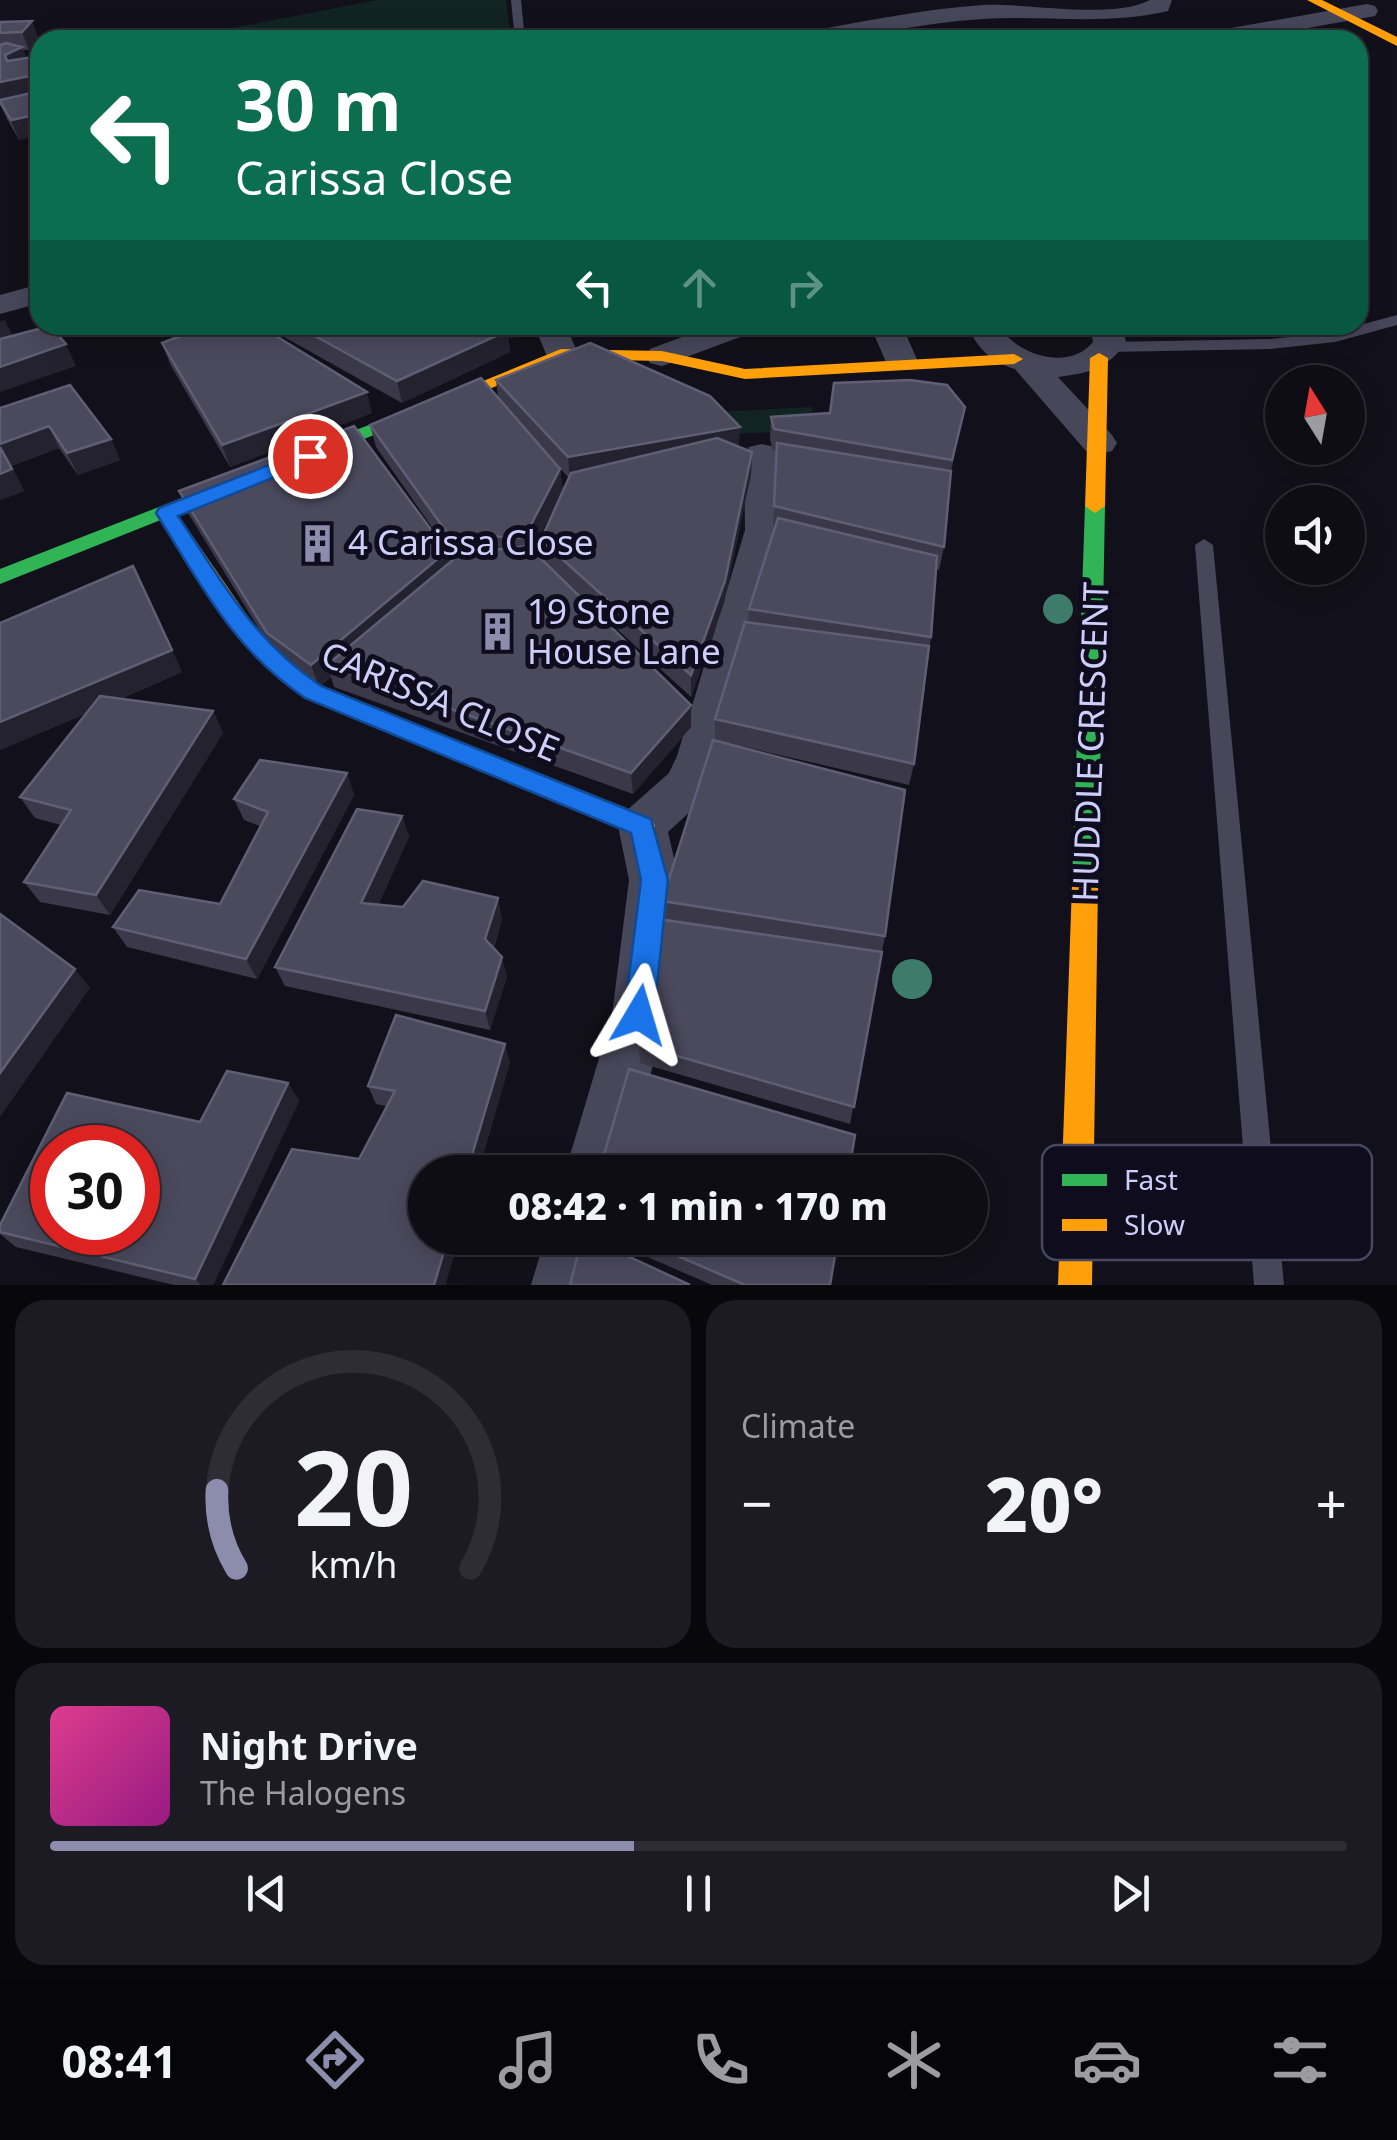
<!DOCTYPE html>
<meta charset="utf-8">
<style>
body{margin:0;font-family:"Noto Sans",sans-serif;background:#1c1a22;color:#f1f3f6;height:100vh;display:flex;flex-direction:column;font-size:38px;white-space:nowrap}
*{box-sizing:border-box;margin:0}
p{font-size:32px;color:#9b9ba0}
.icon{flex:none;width:55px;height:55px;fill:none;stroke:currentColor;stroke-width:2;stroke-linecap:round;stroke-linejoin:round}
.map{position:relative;height:1285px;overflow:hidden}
.sheet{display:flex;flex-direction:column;gap:15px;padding:15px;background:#08070b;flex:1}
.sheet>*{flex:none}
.top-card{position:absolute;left:30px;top:30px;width:1338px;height:305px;border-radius:30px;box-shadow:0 5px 25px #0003,0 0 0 2px #2e2c34;background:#0b6e4f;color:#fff;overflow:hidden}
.needle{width:65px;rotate:349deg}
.fabs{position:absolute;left:1265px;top:365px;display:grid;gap:20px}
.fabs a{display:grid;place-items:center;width:100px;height:100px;border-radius:50%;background:#0e0c14;box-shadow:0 5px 25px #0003,0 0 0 2px #2e2c34;font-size:50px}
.speed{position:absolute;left:30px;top:1125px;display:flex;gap:20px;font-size:50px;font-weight:700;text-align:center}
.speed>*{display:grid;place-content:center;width:130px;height:130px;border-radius:50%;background:#0e0c14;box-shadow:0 5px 25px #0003,0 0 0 2px #2e2c34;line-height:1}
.speed .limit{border:15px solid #d22;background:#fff;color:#111}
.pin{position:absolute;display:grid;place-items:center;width:85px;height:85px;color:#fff;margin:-42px;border:5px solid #fff;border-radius:50%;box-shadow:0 2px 10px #0007}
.me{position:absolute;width:110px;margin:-55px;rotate:7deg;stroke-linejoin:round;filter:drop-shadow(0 0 8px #0008)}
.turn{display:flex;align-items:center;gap:35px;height:210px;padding:0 40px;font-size:45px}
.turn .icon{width:130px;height:130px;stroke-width:2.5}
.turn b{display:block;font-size:70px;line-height:85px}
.lanes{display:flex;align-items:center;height:95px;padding:0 40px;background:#0003;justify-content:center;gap:50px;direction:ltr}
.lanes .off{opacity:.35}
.big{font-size:75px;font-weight:800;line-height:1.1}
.sheet .widget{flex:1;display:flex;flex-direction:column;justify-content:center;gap:15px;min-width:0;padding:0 35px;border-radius:30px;background:#1c1a22}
.sheet .dial{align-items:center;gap:0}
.dial svg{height:260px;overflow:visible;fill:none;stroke:#2e2c34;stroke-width:7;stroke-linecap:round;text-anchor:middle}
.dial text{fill:#f1f3f6;stroke:none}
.song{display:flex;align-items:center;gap:30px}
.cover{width:120px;height:120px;border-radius:15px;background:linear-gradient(135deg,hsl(330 70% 55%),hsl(310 70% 35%))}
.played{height:10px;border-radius:5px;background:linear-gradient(90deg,#8c8cac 45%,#2e2c34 45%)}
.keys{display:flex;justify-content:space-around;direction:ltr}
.heat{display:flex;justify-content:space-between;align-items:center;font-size:55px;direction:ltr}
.sheet .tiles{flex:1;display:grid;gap:15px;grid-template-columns:1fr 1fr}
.widget:last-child{grid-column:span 2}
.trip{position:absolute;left:408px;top:1155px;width:580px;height:100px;border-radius:50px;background:#0e0c14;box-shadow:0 5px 25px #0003,0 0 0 2px #2e2c34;font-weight:800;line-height:100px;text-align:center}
.dock{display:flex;height:160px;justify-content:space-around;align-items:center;background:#060508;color:#9b9ba0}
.dock .icon{width:70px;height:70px}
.dock .selected{color:#8c8cac}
.dock b{font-size:45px;color:#f1f3f6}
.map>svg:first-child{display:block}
.green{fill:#112423}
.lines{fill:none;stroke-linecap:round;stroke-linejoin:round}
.lane{fill:#47475a;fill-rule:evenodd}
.street{fill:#47475a;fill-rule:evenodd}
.fast{fill:#30b455;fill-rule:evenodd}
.slow{fill:#ff9f0a;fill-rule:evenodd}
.tree{fill:#3d7c6a}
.wall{fill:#3b3949}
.shaded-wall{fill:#24222e}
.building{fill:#4b495c;stroke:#5f5e75;stroke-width:2.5;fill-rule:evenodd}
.route{fill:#1a73e8;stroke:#114b97;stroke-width:2.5}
.labels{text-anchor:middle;stroke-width:10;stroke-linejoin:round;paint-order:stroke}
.poi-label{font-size:35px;fill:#cecefb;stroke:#0f0d1d;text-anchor:start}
.street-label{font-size:35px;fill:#cecefb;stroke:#0f0d1d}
.key{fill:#0f0d1d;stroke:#484760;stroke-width:2.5}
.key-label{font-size:28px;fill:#cecefb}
</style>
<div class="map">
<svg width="1397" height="1285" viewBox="0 0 1397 1285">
<rect width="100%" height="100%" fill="#12101a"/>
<path class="green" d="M 377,0 L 506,0 L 511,40 L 169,40 Z
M 812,407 L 814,430 L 736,434 L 714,412 Z"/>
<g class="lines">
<path class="lane" d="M 511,0 L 521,0 L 525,40 L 515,40 Z
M 1397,315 L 1397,325 L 1335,342 L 1270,349 L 1109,352 L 1101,347 L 1109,342 L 1270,339 L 1290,337 L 1224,330 L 1216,325 L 1293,328 L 1301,333 L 1298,336 L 1334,332 Z
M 1204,539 L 1213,545 L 1284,1285 L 1254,1285 L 1195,545 Z"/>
<path class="street" d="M 1150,0 L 1172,0 L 1168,11 C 1105,26 1045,15 982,19 C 917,23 855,40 790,40 L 801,33 C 861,22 922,9 983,5 C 1029,3 1112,20 1150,0 Z
M 1367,4 L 1375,6 L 1378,11 L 1375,16 L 1241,40 L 1192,40 L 1203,33 Z
M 40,284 L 40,303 L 0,314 L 0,295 Z
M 534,325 L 566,325 L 578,354 L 573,361 L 549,361 Z
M 714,325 L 787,325 L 782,332 L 743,336 L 662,366 L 650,363 L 645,356 L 650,349 Z
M 870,325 L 902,325 L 918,362 L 913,369 L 889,369 Z
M 967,325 L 999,325 C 1015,355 1069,372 1093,342 L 1090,325 L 1122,325 L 1126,342 C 1108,369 1089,373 1058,377 L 1112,435 L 1117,443 L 1112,451 L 1099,454 L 1086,451 L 1015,369 C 990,361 978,349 967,325 Z
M 762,444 L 775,447 L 780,455 L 783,530 L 723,756 L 703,800 L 668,832 L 679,880 L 666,1015 L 625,1172 L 565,1172 L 612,1015 L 629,880 L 618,826 L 625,812 L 669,773 L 677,756 L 745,530 L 744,455 L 749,447 Z
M 545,1238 L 607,1238 L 595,1285 L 531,1285 Z"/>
<path class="fast" d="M 456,391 L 465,396 L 462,400 L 0,584 L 0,569 Z
M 1095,499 L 1105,506 L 1098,884 L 1094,892 L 1085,896 L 1076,892 L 1072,884 L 1085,506 Z"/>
<path class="slow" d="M 1307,0 L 1322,0 L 1397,37 L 1397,46 Z
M 561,349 L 662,351 L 745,369 L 1014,354 L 1023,359 L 1014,364 L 745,379 L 662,361 L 563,359 L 462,400 L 456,401 L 447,396 Z
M 1099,353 L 1108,358 L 1105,506 L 1095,513 L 1085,506 L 1090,358 Z
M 166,506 L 173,508 L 255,627 L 321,686 L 651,818 L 655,826 L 651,834 L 642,837 L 633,834 L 305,698 L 239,639 L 156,513 Z
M 1085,872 L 1094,876 L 1098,884 L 1092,1285 L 1058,1285 L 1072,884 L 1076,876 Z"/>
</g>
<g class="tree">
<circle cx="1058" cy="609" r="15"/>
<circle cx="912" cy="979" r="20"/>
</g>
<path class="wall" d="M 32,21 L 38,39 L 29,50 L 24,50 L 19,140 L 7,119 L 0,103 L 0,22 Z
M 267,325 L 530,325 L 512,338 L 508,336 L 510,352 L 402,403 L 268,328 Z
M 162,343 L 372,413 L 230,467 L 170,364 Z
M 496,380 L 739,447 L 752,452 L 751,474 L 724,603 L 691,697 L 544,562 L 541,540 L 569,478 L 555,463 L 560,469 L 563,491 L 532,550 L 691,727 L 633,794 L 334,687 L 331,677 L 319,687 L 275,655 L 188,513 L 179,491 L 447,551 L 450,563 L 457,557 L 452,556 L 376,447 L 370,425 L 498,398 Z
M 965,407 L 951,471 L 944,547 L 939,570 L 936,569 L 931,637 L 914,764 L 909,785 L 715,740 L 715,719 L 748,623 L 749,609 L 775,528 L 773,528 L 777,451 L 773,451 L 770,439 L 771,417 Z
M 0,408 L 111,439 L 120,460 L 78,475 L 59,448 L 11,466 L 24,491 L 0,500 Z
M 133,566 L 182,672 L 120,699 L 213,711 L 223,733 L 110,915 L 40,902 L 24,882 L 61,825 L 35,818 L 20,797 L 87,713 L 0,750 L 0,623 Z
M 347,773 L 354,795 L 257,979 L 127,947 L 113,927 L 220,904 L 260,826 L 244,820 L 234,799 Z
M 402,816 L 409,837 L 378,905 L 502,918 L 494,948 L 507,976 L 490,1030 L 285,986 L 275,967 Z
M 662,901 L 885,936 L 850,1124 L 640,1063 L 639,1045 L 663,919 Z
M 510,1062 L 478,1172 L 425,1172 L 459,1238 L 445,1285 L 223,1285 L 359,1159 L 387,1106 L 376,1104 L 368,1086 Z
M 288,1083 L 299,1101 L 213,1285 L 174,1285 L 16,1247 L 0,1234 L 0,1225 Z
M 604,1238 L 838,1238 L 830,1285 L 712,1285 Z"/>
<path class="shaded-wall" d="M 32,21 L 38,39 L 29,50 L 22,32 Z
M 22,47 L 30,66 L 40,74 L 40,94 L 0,103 L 0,82 L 5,55 Z
M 40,114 L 40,135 L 19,140 L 11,120 Z
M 5,320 L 15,341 L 0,345 L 0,321 Z
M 511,325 L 530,325 L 512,338 Z
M 507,331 L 510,352 L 402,403 L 397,381 Z
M 66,344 L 76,366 L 0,392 L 0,367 Z
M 367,392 L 372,413 L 230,467 L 222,445 Z
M 49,426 L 59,448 L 10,466 L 0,447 L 0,444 Z
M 740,427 L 739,449 L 570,479 L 568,457 Z
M 111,439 L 120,460 L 78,475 L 67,453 Z
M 752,452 L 751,474 L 724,603 L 691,697 L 691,675 Z
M 12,469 L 24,491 L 0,500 L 0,474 Z
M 560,469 L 563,491 L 528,560 L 524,538 Z
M 447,551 L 452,573 L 327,665 L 331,677 L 319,687 L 311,665 Z
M 172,650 L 182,672 L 0,750 L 0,722 Z
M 691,705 L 691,727 L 633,794 L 631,773 Z
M 213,711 L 223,733 L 110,915 L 96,895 Z
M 347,773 L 354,795 L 257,979 L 246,959 Z
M 402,816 L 409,837 L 369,924 L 361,903 Z
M 498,898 L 502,918 L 490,959 L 485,939 Z
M 502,957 L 507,976 L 490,1030 L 485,1011 Z
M 75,969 L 90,988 L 0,1117 L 0,1073 Z
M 505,1044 L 510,1062 L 478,1172 L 467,1172 Z
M 288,1083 L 299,1101 L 213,1285 L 201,1285 L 195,1279 Z
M 448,1238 L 459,1238 L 445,1285 L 434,1285 Z"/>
<path class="building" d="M 32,21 L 22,32 L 0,33 L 0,22 Z
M 6,43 L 22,47 L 5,55 L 7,61 L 40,56 L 40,74 L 0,82 L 0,45 Z
M 40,91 L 40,114 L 11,120 L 0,102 L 0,100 Z
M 209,325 L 258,325 L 367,392 L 222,445 L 162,343 Z
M 295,325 L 494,325 L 507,331 L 397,381 Z
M 50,326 L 66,344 L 0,367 L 0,339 Z
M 590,343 L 710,396 L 740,427 L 568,457 L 496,380 Z
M 481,378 L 560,469 L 524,538 L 448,534 L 370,425 Z
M 910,380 L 947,385 L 965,407 L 952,460 L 774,429 L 771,417 L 830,413 L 834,383 Z
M 70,385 L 111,439 L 67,453 L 49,426 L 0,444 L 0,408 Z
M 354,426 L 447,551 L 311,665 L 267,633 L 179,491 Z
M 717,438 L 752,452 L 725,581 L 691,675 L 541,540 L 571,473 Z
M 777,443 L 951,471 L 944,547 L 774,506 Z
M 0,447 L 12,469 L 0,474 Z
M 778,518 L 937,556 L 931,637 L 749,609 Z
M 528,546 L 691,705 L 631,773 L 327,665 L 460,554 Z
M 133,566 L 172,650 L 0,722 L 0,623 Z
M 745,622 L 929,646 L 914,764 L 715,719 Z
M 100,696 L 213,711 L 96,895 L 24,882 L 71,810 L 20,797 Z
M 713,740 L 905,790 L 885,936 L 662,901 Z
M 260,760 L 347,773 L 246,959 L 113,927 L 139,890 L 220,904 L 268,812 L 234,799 Z
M 357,809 L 402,816 L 361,903 L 403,907 L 423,881 L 498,898 L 485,939 L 502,957 L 485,1011 L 275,967 Z
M 0,914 L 75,969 L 0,1073 Z
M 658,919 L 882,952 L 854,1107 L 639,1045 Z
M 396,1015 L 505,1044 L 467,1172 L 425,1172 L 425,1238 L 448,1238 L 434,1285 L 223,1285 L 292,1149 L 359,1159 L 395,1091 L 368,1086 Z
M 629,1069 L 855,1135 L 849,1172 L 599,1172 Z
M 227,1071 L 288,1083 L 195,1279 L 0,1232 L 0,1225 L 67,1093 L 200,1122 ZM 52,1148 L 138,1148 L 138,1232 L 52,1232 Z
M 582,1238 L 589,1238 L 690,1285 L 570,1285 Z
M 636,1238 L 838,1238 L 830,1285 L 745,1285 Z"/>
<path class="route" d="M 310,449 L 317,451 L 317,460 L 178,516 C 224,584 252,639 321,686 L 651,819 L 668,880 L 654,1015 L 649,1025 L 639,1029 L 629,1025 L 624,1015 L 641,880 L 631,833 L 305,698 C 232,648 202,586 156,513 L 159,508 Z"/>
<defs>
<symbol id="building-bare" viewBox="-9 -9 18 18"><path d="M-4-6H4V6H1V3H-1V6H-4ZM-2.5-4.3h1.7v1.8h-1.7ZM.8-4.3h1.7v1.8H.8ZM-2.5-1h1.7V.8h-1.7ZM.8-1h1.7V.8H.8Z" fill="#8c8cac" stroke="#0f0d1d" stroke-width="2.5" paint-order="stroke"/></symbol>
</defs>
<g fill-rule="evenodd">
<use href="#building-bare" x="290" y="516" width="55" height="55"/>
<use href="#building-bare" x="470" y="604" width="55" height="55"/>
</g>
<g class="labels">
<g class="poi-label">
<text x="348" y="555">4 Carissa Close</text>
<text x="527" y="624">19 Stone<tspan x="527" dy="40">House Lane</tspan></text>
</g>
<g class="street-label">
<text transform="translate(440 702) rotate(23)" y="12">CARISSA CLOSE</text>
<text transform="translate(1091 742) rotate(-88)" y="12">HUDDLE CRESCENT</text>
</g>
</g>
<rect x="1042" y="1145" width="330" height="115" rx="15" class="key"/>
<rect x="1062" y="1174" width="45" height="12" fill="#30b455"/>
<rect x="1062" y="1219" width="45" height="12" fill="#ff9f0a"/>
<g class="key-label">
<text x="1124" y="1190">Fast</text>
<text x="1124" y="1235">Slow</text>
</g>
</svg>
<div class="fabs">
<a><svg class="needle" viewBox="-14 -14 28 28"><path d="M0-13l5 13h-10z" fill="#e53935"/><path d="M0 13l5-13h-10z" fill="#9b9ba0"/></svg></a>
<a><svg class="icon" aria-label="sound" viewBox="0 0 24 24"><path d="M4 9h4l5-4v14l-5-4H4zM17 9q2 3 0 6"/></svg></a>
</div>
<div class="speed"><div class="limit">30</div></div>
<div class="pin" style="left:310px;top:456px;background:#d93025"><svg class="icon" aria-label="arrive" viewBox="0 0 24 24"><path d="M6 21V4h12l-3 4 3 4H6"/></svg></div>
<svg class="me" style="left:639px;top:1015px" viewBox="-20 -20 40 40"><path d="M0-17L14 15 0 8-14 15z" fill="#1a73e8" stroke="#fff" stroke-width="4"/></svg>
<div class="trip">08:42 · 1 min · 170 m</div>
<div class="top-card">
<div class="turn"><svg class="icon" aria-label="left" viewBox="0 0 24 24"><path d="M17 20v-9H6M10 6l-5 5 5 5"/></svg><div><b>30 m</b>Carissa Close</div></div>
<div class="lanes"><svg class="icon" aria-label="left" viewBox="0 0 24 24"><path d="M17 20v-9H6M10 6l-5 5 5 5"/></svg><svg class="icon off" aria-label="ahead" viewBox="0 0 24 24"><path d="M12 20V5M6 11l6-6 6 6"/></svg><svg class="icon off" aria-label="right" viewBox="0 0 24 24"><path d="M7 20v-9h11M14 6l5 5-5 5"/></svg></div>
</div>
</div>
<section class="sheet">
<div class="tiles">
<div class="widget dial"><svg viewBox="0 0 100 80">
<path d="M14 69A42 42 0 1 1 86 69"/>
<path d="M14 69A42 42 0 0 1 8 45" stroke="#8c8cac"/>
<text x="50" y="56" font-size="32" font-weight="700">20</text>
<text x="50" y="72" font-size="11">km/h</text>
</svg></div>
<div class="widget"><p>Climate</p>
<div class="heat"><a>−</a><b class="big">20°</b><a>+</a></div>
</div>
<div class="widget">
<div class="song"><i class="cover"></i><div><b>Night Drive</b><p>The Halogens</p></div></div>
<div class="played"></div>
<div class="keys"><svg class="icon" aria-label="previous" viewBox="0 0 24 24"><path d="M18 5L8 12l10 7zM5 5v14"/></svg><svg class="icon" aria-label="pause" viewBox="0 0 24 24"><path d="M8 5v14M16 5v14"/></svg><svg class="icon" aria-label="next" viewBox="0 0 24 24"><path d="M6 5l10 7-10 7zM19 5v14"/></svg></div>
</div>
</div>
</section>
<nav class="dock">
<b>08:41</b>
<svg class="icon selected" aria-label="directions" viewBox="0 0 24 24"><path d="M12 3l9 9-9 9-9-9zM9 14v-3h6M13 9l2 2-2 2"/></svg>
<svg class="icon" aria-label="music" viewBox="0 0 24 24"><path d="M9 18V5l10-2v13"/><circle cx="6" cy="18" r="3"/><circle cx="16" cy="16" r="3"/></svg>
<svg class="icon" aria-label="phone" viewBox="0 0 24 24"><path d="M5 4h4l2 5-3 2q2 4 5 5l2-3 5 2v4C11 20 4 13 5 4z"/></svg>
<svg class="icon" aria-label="climate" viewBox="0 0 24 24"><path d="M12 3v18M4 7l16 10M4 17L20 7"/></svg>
<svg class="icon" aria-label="car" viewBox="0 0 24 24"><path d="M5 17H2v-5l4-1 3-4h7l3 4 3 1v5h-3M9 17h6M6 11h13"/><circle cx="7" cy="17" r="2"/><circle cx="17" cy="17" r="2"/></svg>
<svg class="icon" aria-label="filters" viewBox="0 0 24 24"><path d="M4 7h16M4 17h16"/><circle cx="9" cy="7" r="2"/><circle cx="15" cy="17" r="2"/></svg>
</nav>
